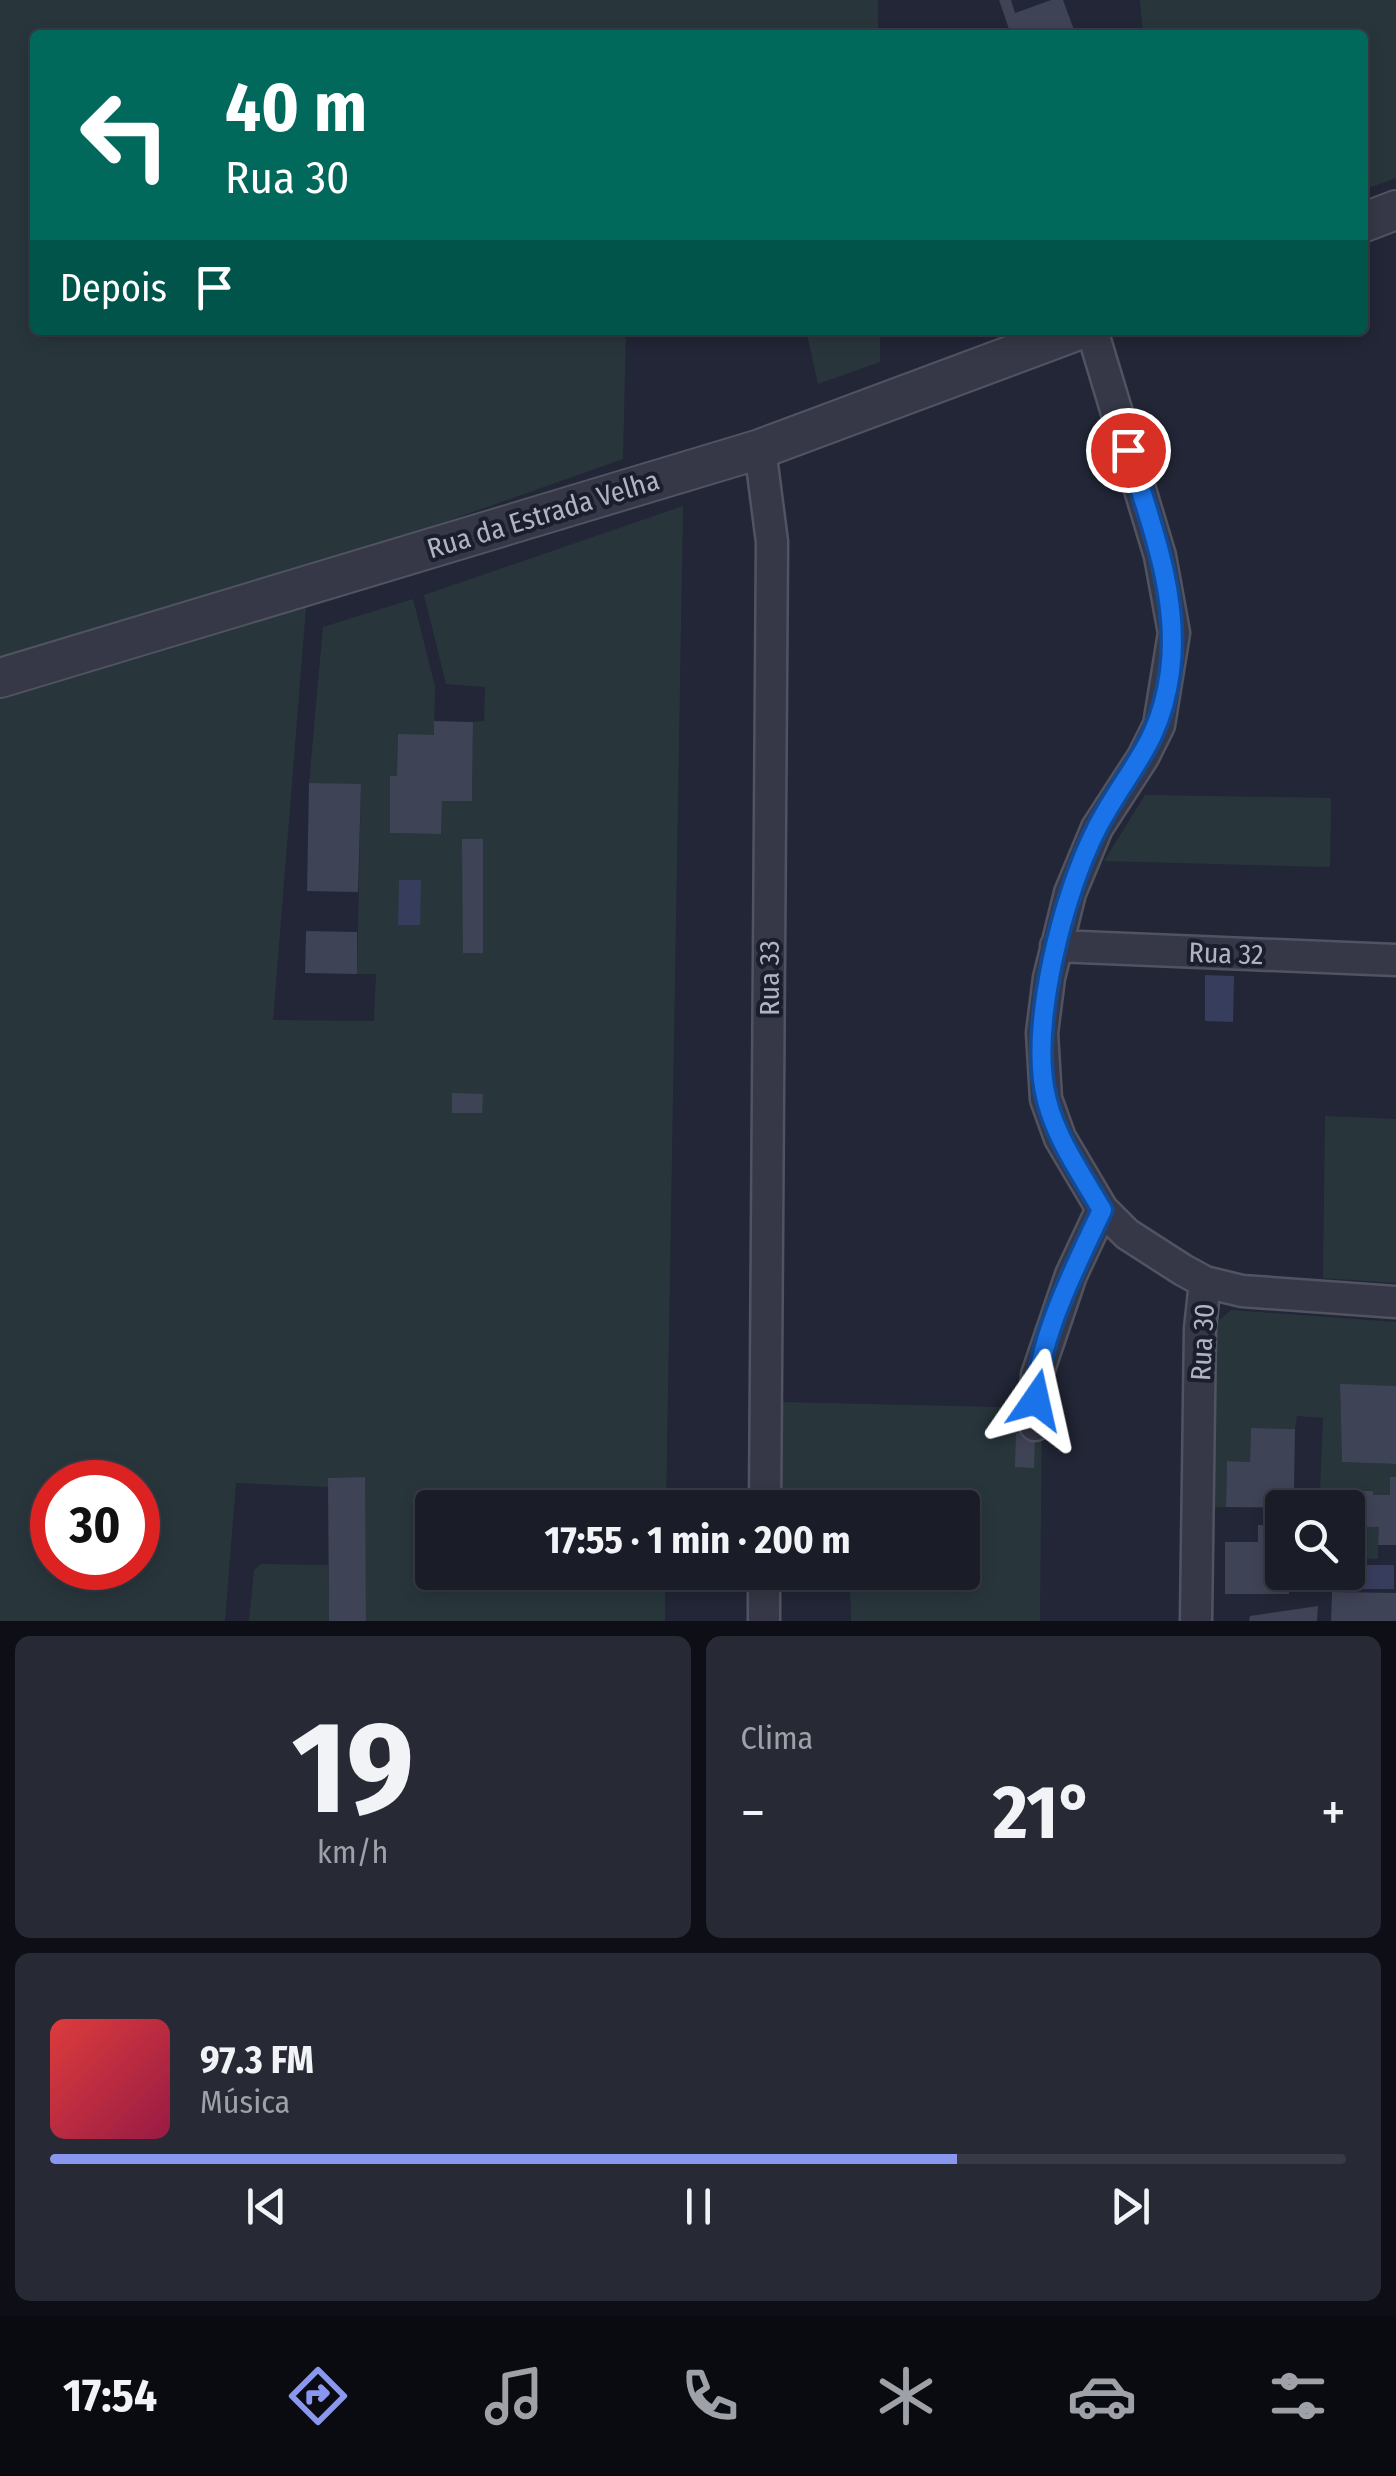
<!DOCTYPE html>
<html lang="pt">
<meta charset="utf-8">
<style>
body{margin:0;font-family:"Fira Sans Condensed",sans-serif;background:#272934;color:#f1f3f6;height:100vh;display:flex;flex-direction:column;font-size:38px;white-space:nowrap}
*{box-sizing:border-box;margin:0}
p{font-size:32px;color:#9fa1a8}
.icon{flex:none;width:55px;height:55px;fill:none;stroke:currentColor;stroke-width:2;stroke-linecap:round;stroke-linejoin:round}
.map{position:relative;height:1621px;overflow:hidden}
.sheet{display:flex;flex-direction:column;gap:15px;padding:15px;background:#0e0f16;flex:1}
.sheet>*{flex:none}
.guide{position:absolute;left:30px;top:30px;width:1338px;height:305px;border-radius:10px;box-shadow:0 5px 15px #0003,0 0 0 2px #383a45;background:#00695c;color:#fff;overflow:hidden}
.buttons{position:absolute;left:1265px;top:1490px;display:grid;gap:20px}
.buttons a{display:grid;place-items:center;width:100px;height:100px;border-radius:10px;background:#1a1c28;box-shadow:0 5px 15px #0003,0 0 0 2px #383a45;font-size:50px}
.speed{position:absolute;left:30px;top:1460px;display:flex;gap:20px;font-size:50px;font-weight:700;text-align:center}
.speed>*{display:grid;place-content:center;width:130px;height:130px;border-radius:50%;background:#1a1c28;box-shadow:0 5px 15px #0003,0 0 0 2px #383a45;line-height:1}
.speed .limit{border:15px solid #d22;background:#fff;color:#111}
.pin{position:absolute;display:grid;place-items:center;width:85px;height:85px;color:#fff;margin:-42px;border:5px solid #fff;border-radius:50%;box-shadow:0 2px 10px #0007}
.me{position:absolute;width:110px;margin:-55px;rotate:11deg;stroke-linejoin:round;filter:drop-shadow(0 0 8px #0008)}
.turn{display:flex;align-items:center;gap:35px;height:210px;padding:0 30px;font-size:45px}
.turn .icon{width:130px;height:130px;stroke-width:2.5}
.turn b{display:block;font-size:70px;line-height:85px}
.then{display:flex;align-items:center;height:95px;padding:0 30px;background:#0003;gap:20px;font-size:38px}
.big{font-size:75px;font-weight:700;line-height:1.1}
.sheet .tile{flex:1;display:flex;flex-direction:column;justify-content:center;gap:15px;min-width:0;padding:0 35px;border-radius:15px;background:#272934}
.sheet .dial{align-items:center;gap:0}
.dial b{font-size:130px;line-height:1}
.song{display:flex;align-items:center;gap:30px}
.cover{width:120px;height:120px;border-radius:15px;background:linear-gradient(135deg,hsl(0 70% 55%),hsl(340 70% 35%))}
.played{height:10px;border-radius:5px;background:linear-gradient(90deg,#8a97ef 70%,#383a45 70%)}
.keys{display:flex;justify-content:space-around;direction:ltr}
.heat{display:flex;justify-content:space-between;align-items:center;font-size:55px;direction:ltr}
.sheet .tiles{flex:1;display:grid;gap:15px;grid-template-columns:1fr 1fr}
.tile:last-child{grid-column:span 2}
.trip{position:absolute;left:415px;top:1490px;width:565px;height:100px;border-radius:10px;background:#1a1c28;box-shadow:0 5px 15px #0003,0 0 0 2px #383a45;font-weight:700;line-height:100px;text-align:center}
.menu{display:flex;height:160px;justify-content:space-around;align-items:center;background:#0a0b10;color:#9fa1a8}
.menu .icon{width:70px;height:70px}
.menu .active{color:#8a97ef}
.menu b{font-size:45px;color:#f1f3f6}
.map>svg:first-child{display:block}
.green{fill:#28363c;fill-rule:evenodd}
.water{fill:#373d5c}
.building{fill:#3f4356}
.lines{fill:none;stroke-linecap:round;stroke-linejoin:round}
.minor-casing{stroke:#505362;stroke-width:35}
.tertiary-casing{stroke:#505362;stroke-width:42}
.minor{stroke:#363847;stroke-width:30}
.tertiary{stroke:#363847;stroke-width:38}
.route-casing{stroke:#114b97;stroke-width:25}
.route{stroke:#1a73e8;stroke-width:18}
.labels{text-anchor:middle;stroke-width:8;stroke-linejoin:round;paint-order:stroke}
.street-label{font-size:28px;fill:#b0b3c3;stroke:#1b1e2c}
</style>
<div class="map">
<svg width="1396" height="1621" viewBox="0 0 1396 1621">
<rect width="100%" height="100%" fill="#222636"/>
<path class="green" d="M 0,0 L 878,0 L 878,35 L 35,35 L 35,330 L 626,330 L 623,459 L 309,570 L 273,1020 L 374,1021 L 376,974 L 357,974 L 361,785 L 309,783 L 323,627 L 413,599 L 435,686 L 434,735 L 398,735 L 397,776 L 390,777 L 390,833 L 441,834 L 442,801 L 472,801 L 473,722 L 484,721 L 485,687 L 446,684 L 424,595 L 683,506 L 666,1507 L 432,1508 L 432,1572 L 665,1573 L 665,1621 L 366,1621 L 364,1477 L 328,1478 L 328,1487 L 236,1483 L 225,1621 L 0,1621 ZM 463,839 L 482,839 L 482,953 L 463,953 ZM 52,1482 L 138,1482 L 138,1568 L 52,1568 Z
M 1140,0 L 1396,0 L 1396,178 L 1363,190 L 1362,35 L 1143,35 Z
M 806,330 L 880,330 L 880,362 L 818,384 Z
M 1145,795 L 1331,798 L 1330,867 L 1104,861 Z
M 1325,1116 L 1396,1119 L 1396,1283 L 1323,1278 Z
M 1231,1310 L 1396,1322 L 1396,1386 L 1340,1385 L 1342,1462 L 1396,1464 L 1396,1477 L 1390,1495 L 1373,1495 L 1373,1491 L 1320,1490 L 1323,1418 L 1297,1416 L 1295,1429 L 1251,1428 L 1250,1462 L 1227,1461 L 1226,1507 L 1212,1507 L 1215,1324 Z
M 782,1402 L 1042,1408 L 1040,1621 L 851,1621 L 850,1588 L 780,1588 L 780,1573 L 962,1572 L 962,1508 L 781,1507 Z
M 1348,1527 L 1379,1527 L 1378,1559 L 1348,1558 Z
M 261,1564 L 328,1565 L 329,1621 L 249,1621 L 254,1570 Z"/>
<path class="water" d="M 399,880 L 421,880 L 420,925 L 398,925 Z
M 1205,975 L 1234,976 L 1233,1022 L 1205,1021 Z
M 1348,1565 L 1394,1565 L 1394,1589 L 1346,1589 Z"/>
<path class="building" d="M 999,0 L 1011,0 L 1015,13 L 1051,0 L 1063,0 L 1076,35 L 1011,35 Z
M 434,721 L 473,722 L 472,801 L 442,801 L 441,834 L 390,833 L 390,776 L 397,776 L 398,734 L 434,735 Z
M 309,783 L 361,784 L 358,892 L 307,891 Z
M 462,839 L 483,839 L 483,953 L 463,953 Z
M 306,931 L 357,932 L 357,974 L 305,973 Z
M 452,1093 L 483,1094 L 482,1113 L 452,1113 Z
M 1340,1384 L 1396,1386 L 1396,1464 L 1342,1462 Z
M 1251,1428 L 1295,1429 L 1294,1490 L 1373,1491 L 1373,1495 L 1390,1495 L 1390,1477 L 1396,1477 L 1396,1545 L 1378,1545 L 1379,1527 L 1348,1527 L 1348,1508 L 1226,1507 L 1227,1461 L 1250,1462 Z
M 1016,1433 L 1035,1433 L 1034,1468 L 1015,1467 Z
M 365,1477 L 366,1621 L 329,1621 L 328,1478 Z
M 1258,1525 L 1282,1525 L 1282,1572 L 1289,1572 L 1289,1594 L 1225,1594 L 1225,1542 L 1258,1542 Z
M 1332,1592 L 1396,1593 L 1396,1621 L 1331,1621 Z
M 1318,1606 L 1317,1621 L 1249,1621 L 1250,1616 Z"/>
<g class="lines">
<defs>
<path id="minor" d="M 1092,330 L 1160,556 L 1174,633 L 1159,725 L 1143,757 L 1097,828 L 1070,893 L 1049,978 L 1042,1033 L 1046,1099 L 1060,1138 L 1102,1209 L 1127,1234 L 1183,1270 L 1205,1282 L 1242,1291 L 1396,1302
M 760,449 L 772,542 L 765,1508
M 1056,946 L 1396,960
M 1035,1425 L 1037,1375 L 1071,1275 L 1102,1209
M 764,1621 L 764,1572
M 1196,1621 L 1200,1329 L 1205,1282"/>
<path id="tertiary" d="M 1362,223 L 1396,210
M 0,678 L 760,449 L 1079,330"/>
</defs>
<use href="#minor" class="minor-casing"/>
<use href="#tertiary" class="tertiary-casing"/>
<use href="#minor" class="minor"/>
<use href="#tertiary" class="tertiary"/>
</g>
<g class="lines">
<defs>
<path id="route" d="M 1036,1400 C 1038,1338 1076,1266 1102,1210 C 1082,1175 1057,1140 1047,1101 C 1028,1029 1063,894 1097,828 C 1128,768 1160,746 1170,672 C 1180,596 1150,521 1128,450"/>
</defs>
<use href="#route" class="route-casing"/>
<use href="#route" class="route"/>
</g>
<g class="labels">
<g class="street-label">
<text transform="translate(543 514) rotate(-17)" y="10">Rua da Estrada Velha</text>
<text transform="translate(1226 953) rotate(2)" y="10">Rua 32</text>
<text transform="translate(769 978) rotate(-90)" y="10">Rua 33</text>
<text transform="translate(1202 1342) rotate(-87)" y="10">Rua 30</text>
</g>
</g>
</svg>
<div class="buttons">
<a><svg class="icon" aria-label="search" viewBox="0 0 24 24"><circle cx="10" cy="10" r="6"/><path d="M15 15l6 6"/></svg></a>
</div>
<div class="speed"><div class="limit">30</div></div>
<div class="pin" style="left:1128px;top:450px;background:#d93025"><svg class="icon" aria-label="arrive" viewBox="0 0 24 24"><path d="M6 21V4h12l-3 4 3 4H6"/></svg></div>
<svg class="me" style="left:1036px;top:1400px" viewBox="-20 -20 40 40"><path d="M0-17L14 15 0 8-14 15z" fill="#1a73e8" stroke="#fff" stroke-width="4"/></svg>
<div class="trip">17:55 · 1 min · 200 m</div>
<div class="guide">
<div class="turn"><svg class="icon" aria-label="left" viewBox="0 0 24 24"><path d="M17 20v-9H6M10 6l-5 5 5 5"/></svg><div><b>40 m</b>Rua 30</div></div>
<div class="then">Depois<svg class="icon" aria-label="arrive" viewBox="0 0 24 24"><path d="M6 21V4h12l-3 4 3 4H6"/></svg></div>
</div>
</div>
<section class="sheet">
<div class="tiles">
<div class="tile dial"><b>19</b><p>km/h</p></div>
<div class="tile"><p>Clima</p>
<div class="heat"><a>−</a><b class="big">21°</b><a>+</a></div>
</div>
<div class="tile">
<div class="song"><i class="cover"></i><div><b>97.3 FM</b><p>Música</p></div></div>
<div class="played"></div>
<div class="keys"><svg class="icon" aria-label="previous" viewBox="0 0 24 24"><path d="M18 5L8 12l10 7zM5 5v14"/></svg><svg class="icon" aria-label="pause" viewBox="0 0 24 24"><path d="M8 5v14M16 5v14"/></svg><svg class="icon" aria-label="next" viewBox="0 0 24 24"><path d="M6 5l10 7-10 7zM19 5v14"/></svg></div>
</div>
</div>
</section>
<nav class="menu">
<b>17:54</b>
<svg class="icon active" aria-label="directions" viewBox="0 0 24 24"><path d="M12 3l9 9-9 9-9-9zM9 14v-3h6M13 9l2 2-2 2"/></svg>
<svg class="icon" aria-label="music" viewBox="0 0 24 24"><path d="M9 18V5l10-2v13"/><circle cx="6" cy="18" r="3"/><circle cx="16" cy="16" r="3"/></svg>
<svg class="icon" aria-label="phone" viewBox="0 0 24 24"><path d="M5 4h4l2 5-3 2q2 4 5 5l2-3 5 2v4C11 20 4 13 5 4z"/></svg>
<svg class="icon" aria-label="climate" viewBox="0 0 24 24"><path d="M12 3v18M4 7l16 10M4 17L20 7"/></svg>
<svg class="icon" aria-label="car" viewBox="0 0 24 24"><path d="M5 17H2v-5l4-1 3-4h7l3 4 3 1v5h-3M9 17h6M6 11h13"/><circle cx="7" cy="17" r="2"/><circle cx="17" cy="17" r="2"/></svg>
<svg class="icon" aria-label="filters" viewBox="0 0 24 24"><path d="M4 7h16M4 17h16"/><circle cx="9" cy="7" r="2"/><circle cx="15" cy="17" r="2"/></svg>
</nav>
